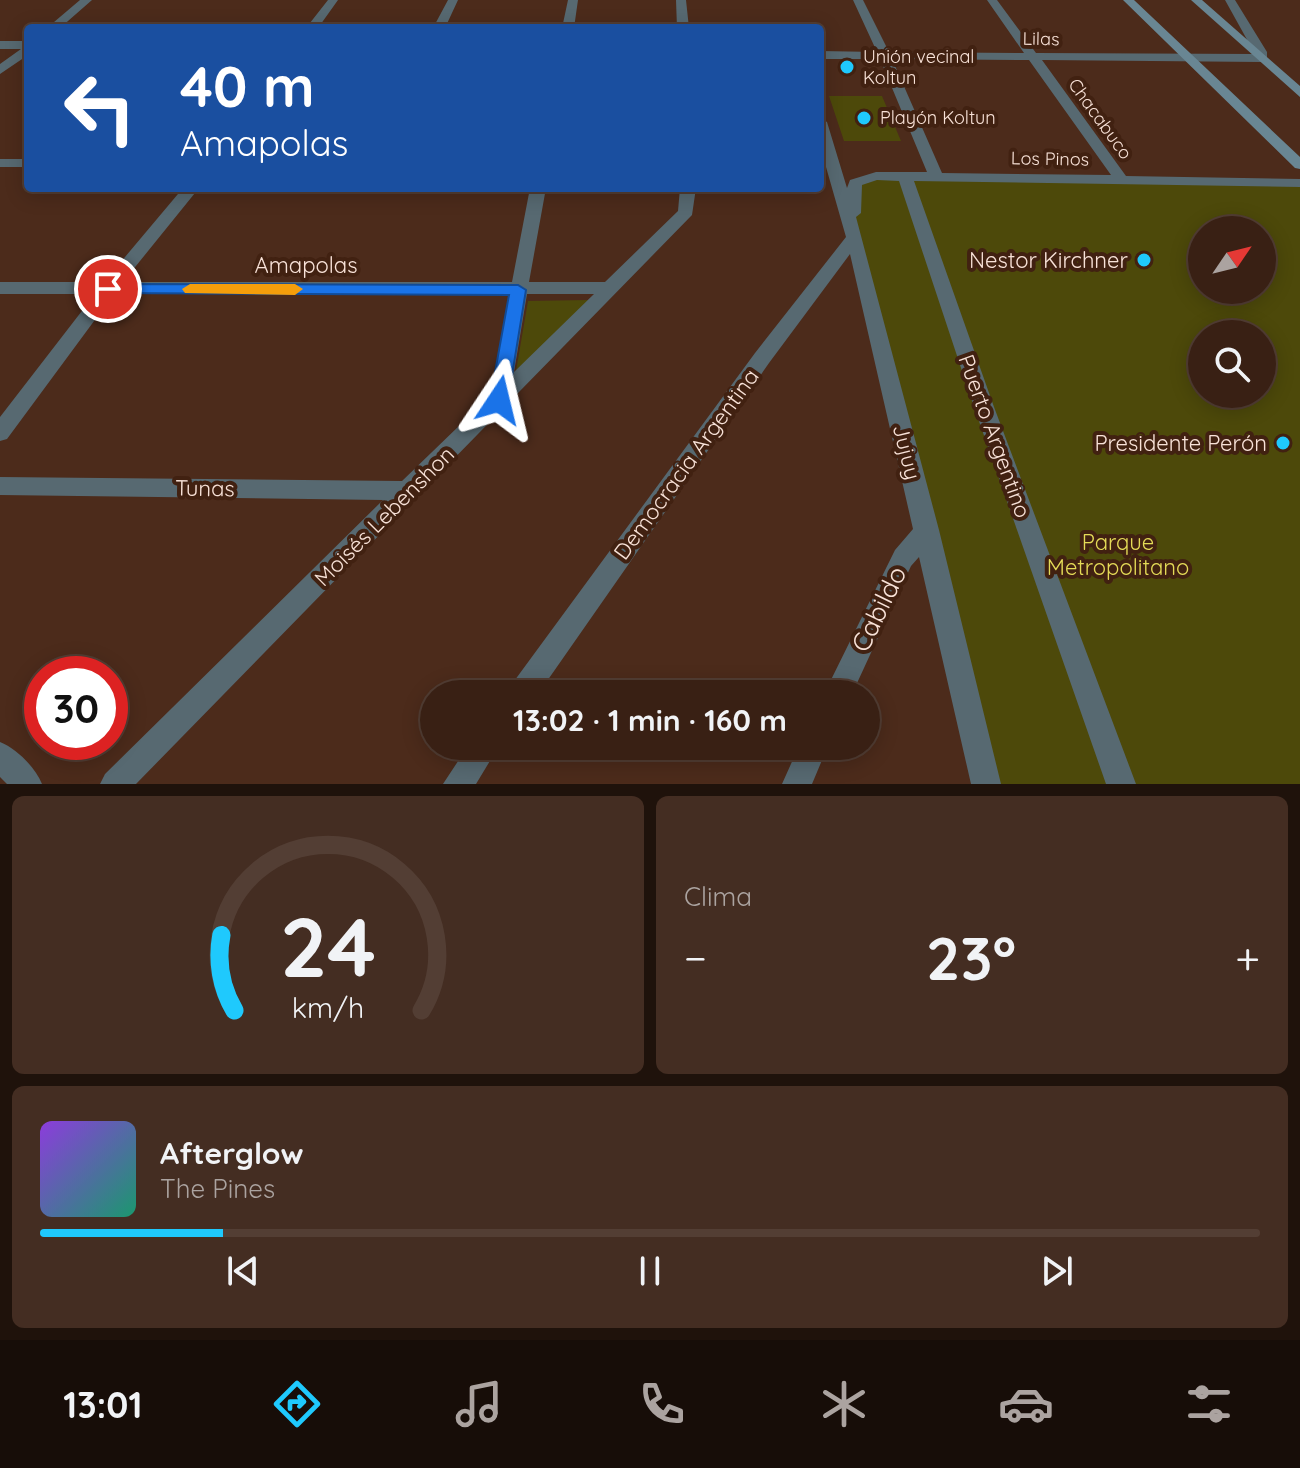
<!DOCTYPE html>
<html lang="es">
<meta charset="utf-8">
<style>
body{margin:0;font-family:Quicksand,sans-serif;background:#442d22;color:#f1f3f6;height:100vh;display:flex;flex-direction:column;font-size:30px;white-space:nowrap}
*{box-sizing:border-box;margin:0}
p{font-size:26px;color:#aba3a0}
.icon{flex:none;width:44px;height:44px;fill:none;stroke:currentColor;stroke-width:2;stroke-linecap:round;stroke-linejoin:round}
.map{position:relative;height:784px;overflow:hidden}
.drawer{display:flex;flex-direction:column;gap:12px;padding:12px;background:#1f120b;flex:1}
.drawer>*{flex:none}
.hud{position:absolute;left:24px;top:24px;width:800px;height:168px;border-radius:8px;box-shadow:0 4px 20px #0003,0 0 0 2px #533e34;background:#1a4fa0;color:#fff;overflow:hidden}
.needle{width:52px;rotate:55deg}
.tools{position:absolute;left:1188px;top:216px;display:grid;gap:16px}
.tools a{display:grid;place-items:center;width:88px;height:88px;border-radius:50%;background:#392014;box-shadow:0 4px 20px #0003,0 0 0 2px #533e34;font-size:40px}
.speed{position:absolute;left:24px;top:656px;display:flex;gap:16px;font-size:40px;font-weight:700;text-align:center}
.speed>*{display:grid;place-content:center;width:104px;height:104px;border-radius:50%;background:#392014;box-shadow:0 4px 20px #0003,0 0 0 2px #533e34;line-height:1}
.speed .limit{border:12px solid #d22;background:#fff;color:#111}
.pin{position:absolute;display:grid;place-items:center;width:68px;height:68px;color:#fff;margin:-34px;border:4px solid #fff;border-radius:50%;box-shadow:0 2px 8px #0007}
.me{position:absolute;width:88px;margin:-44px;rotate:10deg;stroke-linejoin:round;filter:drop-shadow(0 0 6px #0008)}
.turn{display:flex;align-items:center;gap:28px;height:168px;padding:0 24px;font-size:36px}
.turn .icon{width:104px;height:104px;stroke-width:2.5}
.turn b{display:block;font-size:56px;line-height:68px}
.big{font-size:60px;font-weight:800;line-height:1.1}
.drawer .card{flex:1;display:flex;flex-direction:column;justify-content:center;gap:12px;min-width:0;padding:0 28px;border-radius:12px;background:#442d22}
.drawer .dial{align-items:center;gap:0}
.dial svg{height:208px;overflow:visible;fill:none;stroke:#533e34;stroke-width:7;stroke-linecap:round;text-anchor:middle}
.dial text{fill:#f1f3f6;stroke:none}
.song{display:flex;align-items:center;gap:24px}
.cover{width:96px;height:96px;border-radius:12px;background:linear-gradient(135deg,hsl(270 70% 55%),hsl(160 70% 35%))}
.played{height:8px;border-radius:4px;background:linear-gradient(90deg,#1fc9fd 15%,#533e34 15%)}
.keys{display:flex;justify-content:space-around;direction:ltr}
.heat{display:flex;justify-content:space-between;align-items:center;font-size:44px;direction:ltr}
.drawer .tiles{flex:1;display:grid;gap:12px;grid-template-columns:1fr 1fr}
.card:last-child{grid-column:span 2}
.trip{position:absolute;left:420px;top:680px;width:460px;height:80px;border-radius:40px;background:#392014;box-shadow:0 4px 20px #0003,0 0 0 2px #533e34;font-weight:800;line-height:80px;text-align:center}
.tabs{display:flex;height:128px;justify-content:space-around;align-items:center;background:#170d08;color:#aba3a0}
.tabs .icon{width:56px;height:56px}
.tabs .selected{color:#1fc9fd}
.tabs b{font-size:36px;color:#f1f3f6}
.map>svg:first-child{display:block}
.green{fill:#4d490a;fill-rule:evenodd}
.lines{fill:none;stroke-linecap:round;stroke-linejoin:round}
.street{fill:#576971;fill-rule:evenodd}
.secondary{fill:#698693;fill-rule:evenodd}
.route{fill:#1a73e8;stroke:#114b97;stroke-width:2}
.slow{fill:#f59e0b}
.poi-dot{fill:#1fc9fd;stroke:#412111;stroke-width:3}
.labels{text-anchor:middle;stroke-width:8;stroke-linejoin:round;paint-order:stroke}
.far-street-label{font-size:18px;fill:#f8e2d8;stroke:#412111}
.far-poi-label{font-size:18px;fill:#f8e2d8;stroke:#412111;text-anchor:start}
.poi-label{font-size:22px;fill:#f8e2d8;stroke:#412111;text-anchor:end}
.street-label{font-size:22px;fill:#f8e2d8;stroke:#412111}
.park-label{font-size:22px;fill:#e4db57;stroke:#412111}
.near-street-label{font-size:26px;fill:#f8e2d8;stroke:#412111}
</style>
<div class="map">
<svg width="1300" height="784" viewBox="0 0 1300 784">
<rect width="100%" height="100%" fill="#4c2b1b"/>
<path class="green" d="M 829,96 L 882,96 L 901,141 L 844,141 Z
M 865,177 L 1300,183 L 1300,784 L 986,784 L 854,237 L 853,189 ZM 1202,230 L 1262,230 L 1262,290 L 1202,290 ZM 1202,334 L 1262,334 L 1262,394 L 1202,394 Z
M 589,300 L 516,371 L 528,301 Z"/>
<g class="lines">
<path class="street" d="M 80,0 L 92,0 L 60,28 L 47,28 Z
M 328,0 L 338,0 L 318,28 L 306,28 Z
M 448,0 L 458,0 L 445,28 L 433,28 Z
M 568,0 L 578,0 L 574,28 L 562,28 Z
M 676,0 L 686,0 L 689,28 L 677,28 Z
M 853,0 L 863,0 L 889,52 L 1024,53 L 987,0 L 997,0 L 1036,53 L 1255,54 L 1225,0 L 1235,0 L 1267,52 L 1267,58 L 1261,62 L 1042,60 L 1126,176 L 1300,179 L 1300,187 L 914,181 L 994,407 L 1136,784 L 1106,784 L 974,407 L 899,181 L 877,180 L 862,185 L 861,213 L 856,217 L 939,530 L 1001,784 L 971,784 L 919,557 L 911,566 L 852,694 L 824,694 L 895,550 L 913,529 L 850,254 L 769,363 L 538,694 L 508,694 L 512,684 L 755,353 L 846,237 L 820,146 L 820,118 L 827,122 L 847,188 L 850,180 L 876,172 L 927,172 L 880,59 L 820,59 L 820,51 L 877,52 ZM 892,59 L 1029,60 L 1111,175 L 942,173 Z
M 0,41 L 28,41 L 28,55 L 0,74 L 0,64 L 21,49 L 0,49 Z
M 0,159 L 28,159 L 28,167 L 0,167 Z
M 183,188 L 199,188 L 123,282 L 512,282 L 530,188 L 546,188 L 529,282 L 605,282 L 678,211 L 680,188 L 696,188 L 692,215 L 136,784 L 100,784 L 105,774 L 383,500 L 0,495 L 0,477 L 402,481 L 490,396 L 510,294 L 114,294 L 7,439 L 0,441 L 0,417 L 95,294 L 0,294 L 0,282 L 104,282 ZM 527,294 L 594,294 L 514,372 Z
M 0,742 C 17,749 35,767 42,784 L 7,784 L 0,777 Z
M 468,746 L 499,746 L 476,784 L 443,784 Z
M 799,746 L 828,746 L 812,784 L 782,784 Z"/>
<path class="secondary" d="M 1123,0 L 1134,0 L 1300,157 L 1300,169 L 1295,168 Z
M 1191,0 L 1202,0 L 1300,86 L 1300,97 Z"/>
</g>
<path class="route" d="M 108,284 L 518,285 L 526,290 L 508,400 L 499,407 L 490,400 L 509,295 L 102,293 L 100,289 Z"/>
<path class="slow" d="M 190,284 L 295,284 L 303,289 L 295,295 L 185,293 L 182,289 Z"/>
<g class="poi-dot">
<circle cx="847" cy="67" r="8"/>
<circle cx="864" cy="118" r="8"/>
<circle cx="1144" cy="260" r="8"/>
<circle cx="1283" cy="443" r="8"/>
</g>
<g class="labels">
<g class="far-street-label">
<text transform="translate(1041 39) rotate(1)" y="6">Lilas</text>
<text transform="translate(1100 119) rotate(54)" y="6">Chacabuco</text>
<text transform="translate(1050 159) rotate(1)" y="6">Los Pinos</text>
</g>
<g class="far-poi-label">
<text x="863" y="63">Unión vecinal<tspan x="863" dy="21">Koltun</tspan></text>
<text x="880" y="124">Playón Koltun</text>
</g>
<g class="poi-label">
<text x="1128" y="268">Nestor Kirchner</text>
<text x="1267" y="451">Presidente Perón</text>
</g>
<g class="street-label">
<text x="306" y="273">Amapolas</text>
<text transform="translate(995 436) rotate(70)" y="8">Puerto Argentino</text>
<text transform="translate(907 452) rotate(76)" y="8">Jujuy</text>
<text transform="translate(686 464) rotate(-54)" y="8">Democracia Argentina</text>
<text transform="translate(205 488) rotate(1)" y="8">Tunas</text>
<text transform="translate(384 516) rotate(-45)" y="8">Moisés Lebenshon</text>
</g>
<g class="park-label">
<text x="1118" y="550">Parque<tspan x="1118" dy="25">Metropolitano</tspan></text>
</g>
<g class="near-street-label">
<text transform="translate(879 609) rotate(-64)" y="9">Cabildo</text>
</g>
</g>
</svg>
<div class="tools">
<a><svg class="needle" viewBox="-14 -14 28 28"><path d="M0-13l5 13h-10z" fill="#e53935"/><path d="M0 13l5-13h-10z" fill="#aba3a0"/></svg></a>
<a><svg class="icon" aria-label="search" viewBox="0 0 24 24"><circle cx="10" cy="10" r="6"/><path d="M15 15l6 6"/></svg></a>
</div>
<div class="speed"><div class="limit">30</div></div>
<div class="pin" style="left:108px;top:289px;background:#d93025"><svg class="icon" aria-label="arrive" viewBox="0 0 24 24"><path d="M6 21V4h12l-3 4 3 4H6"/></svg></div>
<svg class="me" style="left:499px;top:400px" viewBox="-20 -20 40 40"><path d="M0-17L14 15 0 8-14 15z" fill="#1a73e8" stroke="#fff" stroke-width="4"/></svg>
<div class="trip">13:02 · 1 min · 160 m</div>
<div class="hud">
<div class="turn"><svg class="icon" aria-label="left" viewBox="0 0 24 24"><path d="M17 20v-9H6M10 6l-5 5 5 5"/></svg><div><b>40 m</b>Amapolas</div></div>
</div>
</div>
<section class="drawer">
<div class="tiles">
<div class="card dial"><svg viewBox="0 0 100 80">
<path d="M14 69A42 42 0 1 1 86 69"/>
<path d="M14 69A42 42 0 0 1 9 40" stroke="#1fc9fd"/>
<text x="50" y="56" font-size="32" font-weight="700">24</text>
<text x="50" y="72" font-size="11">km/h</text>
</svg></div>
<div class="card"><p>Clima</p>
<div class="heat"><a>−</a><b class="big">23°</b><a>+</a></div>
</div>
<div class="card">
<div class="song"><i class="cover"></i><div><b>Afterglow</b><p>The Pines</p></div></div>
<div class="played"></div>
<div class="keys"><svg class="icon" aria-label="previous" viewBox="0 0 24 24"><path d="M18 5L8 12l10 7zM5 5v14"/></svg><svg class="icon" aria-label="pause" viewBox="0 0 24 24"><path d="M8 5v14M16 5v14"/></svg><svg class="icon" aria-label="next" viewBox="0 0 24 24"><path d="M6 5l10 7-10 7zM19 5v14"/></svg></div>
</div>
</div>
</section>
<nav class="tabs">
<b>13:01</b>
<svg class="icon selected" aria-label="directions" viewBox="0 0 24 24"><path d="M12 3l9 9-9 9-9-9zM9 14v-3h6M13 9l2 2-2 2"/></svg>
<svg class="icon" aria-label="music" viewBox="0 0 24 24"><path d="M9 18V5l10-2v13"/><circle cx="6" cy="18" r="3"/><circle cx="16" cy="16" r="3"/></svg>
<svg class="icon" aria-label="phone" viewBox="0 0 24 24"><path d="M5 4h4l2 5-3 2q2 4 5 5l2-3 5 2v4C11 20 4 13 5 4z"/></svg>
<svg class="icon" aria-label="climate" viewBox="0 0 24 24"><path d="M12 3v18M4 7l16 10M4 17L20 7"/></svg>
<svg class="icon" aria-label="car" viewBox="0 0 24 24"><path d="M5 17H2v-5l4-1 3-4h7l3 4 3 1v5h-3M9 17h6M6 11h13"/><circle cx="7" cy="17" r="2"/><circle cx="17" cy="17" r="2"/></svg>
<svg class="icon" aria-label="filters" viewBox="0 0 24 24"><path d="M4 7h16M4 17h16"/><circle cx="9" cy="7" r="2"/><circle cx="15" cy="17" r="2"/></svg>
</nav>
